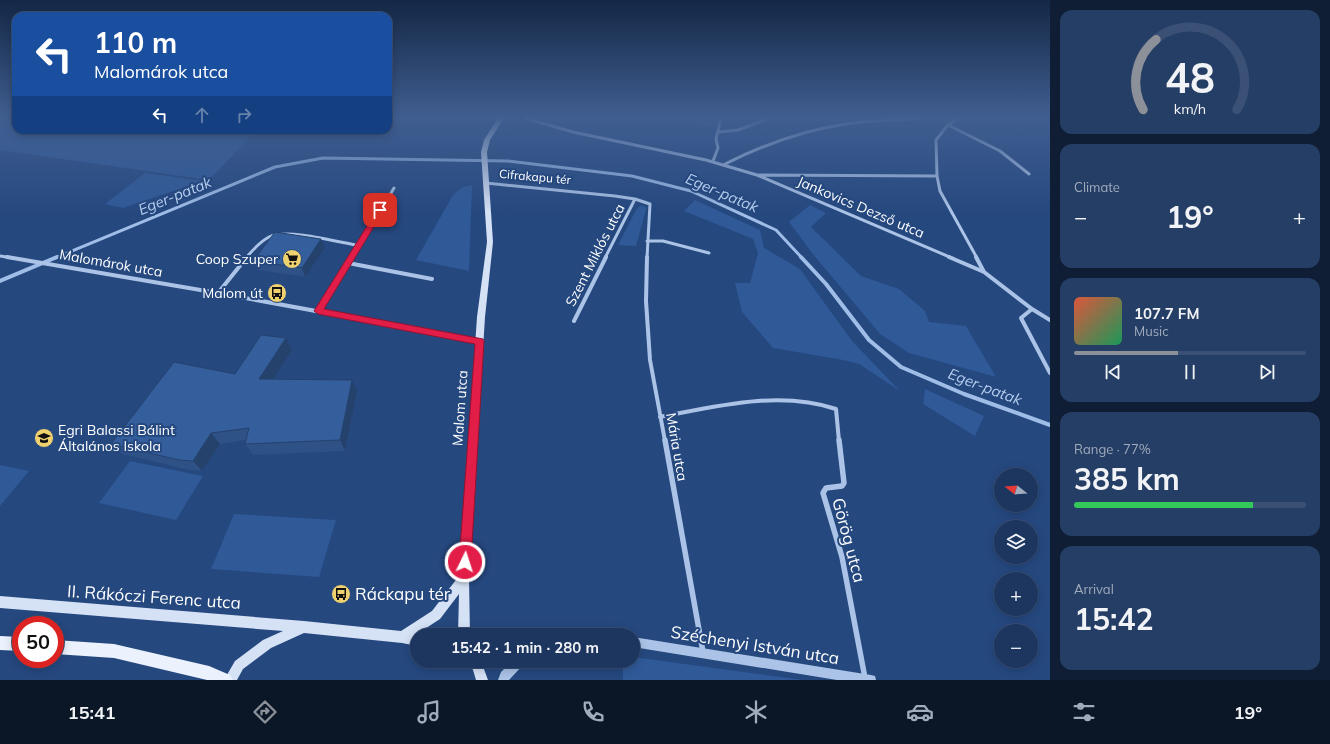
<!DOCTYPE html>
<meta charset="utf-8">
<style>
body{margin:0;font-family:Mulish,sans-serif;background:#253e65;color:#f1f3f6;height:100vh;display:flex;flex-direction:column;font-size:15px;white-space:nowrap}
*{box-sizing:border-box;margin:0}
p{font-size:13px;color:#a0abbd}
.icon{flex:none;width:22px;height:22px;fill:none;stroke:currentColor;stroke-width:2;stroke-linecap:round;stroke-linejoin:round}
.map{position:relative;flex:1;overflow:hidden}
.side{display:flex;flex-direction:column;gap:10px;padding:10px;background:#0f1e34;width:280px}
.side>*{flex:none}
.hud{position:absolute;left:12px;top:12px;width:380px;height:122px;border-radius:12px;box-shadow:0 2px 10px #0003,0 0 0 1px #3a5074;background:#1a4fa0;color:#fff;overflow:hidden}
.needle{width:26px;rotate:287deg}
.fabs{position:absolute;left:994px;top:468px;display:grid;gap:8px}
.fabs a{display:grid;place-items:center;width:44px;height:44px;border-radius:50%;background:#1c365f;box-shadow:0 2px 10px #0003,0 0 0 1px #3a5074;font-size:20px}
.speed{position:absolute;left:12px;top:616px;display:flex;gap:8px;font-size:20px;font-weight:700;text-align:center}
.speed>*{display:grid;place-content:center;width:52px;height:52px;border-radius:50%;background:#1c365f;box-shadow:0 2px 10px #0003,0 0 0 1px #3a5074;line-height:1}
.speed .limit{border:6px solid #d22;background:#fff;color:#111}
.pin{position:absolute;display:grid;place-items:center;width:34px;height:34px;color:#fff;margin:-17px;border-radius:8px;box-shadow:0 2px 6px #0006}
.me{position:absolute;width:44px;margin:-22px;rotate:4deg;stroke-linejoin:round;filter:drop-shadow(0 0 3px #0008)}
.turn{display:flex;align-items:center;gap:14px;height:84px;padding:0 16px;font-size:18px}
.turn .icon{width:52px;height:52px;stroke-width:2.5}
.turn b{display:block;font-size:28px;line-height:34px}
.lanes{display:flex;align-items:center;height:38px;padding:0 16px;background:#0003;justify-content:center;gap:20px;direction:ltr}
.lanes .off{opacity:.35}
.big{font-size:30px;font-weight:700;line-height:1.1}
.side .card{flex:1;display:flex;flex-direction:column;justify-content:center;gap:6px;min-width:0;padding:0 14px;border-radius:12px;background:#253e65}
.side .dial{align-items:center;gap:0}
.dial svg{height:104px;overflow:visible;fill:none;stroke:#3a5074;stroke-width:7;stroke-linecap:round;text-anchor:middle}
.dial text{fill:#f1f3f6;stroke:none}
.song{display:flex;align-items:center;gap:12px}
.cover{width:48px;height:48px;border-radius:6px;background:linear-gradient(135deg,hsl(10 70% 55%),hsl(150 70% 35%))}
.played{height:4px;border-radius:2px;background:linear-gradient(90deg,#8c9099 45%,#3a5074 45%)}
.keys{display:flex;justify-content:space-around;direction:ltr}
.heat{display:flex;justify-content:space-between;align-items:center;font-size:22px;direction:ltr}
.charge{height:6px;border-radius:3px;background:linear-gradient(90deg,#34c759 77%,#3a5074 0)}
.trip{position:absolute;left:410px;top:628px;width:230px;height:40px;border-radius:20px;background:#1c365f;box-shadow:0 2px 10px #0003,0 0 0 1px #3a5074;font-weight:700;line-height:40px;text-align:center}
.tab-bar{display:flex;height:64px;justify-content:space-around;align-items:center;background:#0b1626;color:#a0abbd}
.tab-bar .icon{width:28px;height:28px}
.tab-bar .selected{color:#8c9099}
.tab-bar b{font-size:18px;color:#f1f3f6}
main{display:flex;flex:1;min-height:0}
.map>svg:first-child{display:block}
.green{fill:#2f5997}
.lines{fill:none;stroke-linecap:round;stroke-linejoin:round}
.stream-far1{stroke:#9fbde7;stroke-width:3}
.stream{stroke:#9fbde7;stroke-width:4}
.minor-far2{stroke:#abc3e6;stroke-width:3}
.minor-far1{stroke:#abc3e6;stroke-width:4}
.minor{stroke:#abc3e6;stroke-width:5.5}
.tertiary{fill:#abc3e6;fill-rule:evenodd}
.secondary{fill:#d5e1f5;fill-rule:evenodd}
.primary{fill:#ecf2fd;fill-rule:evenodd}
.wall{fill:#2e5186}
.shaded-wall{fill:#25426d}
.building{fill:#355e9c;stroke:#25426d}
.route{fill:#e11d48;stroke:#92132f}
.labels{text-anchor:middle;stroke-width:4;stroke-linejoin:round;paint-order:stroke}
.far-street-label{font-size:12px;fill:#fff;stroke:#25487f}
.street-label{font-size:14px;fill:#fff;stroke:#25487f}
.poi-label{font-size:14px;fill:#fff;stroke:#25487f;text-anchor:end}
.water-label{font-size:15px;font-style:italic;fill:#b6cdee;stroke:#25487f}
.near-street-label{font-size:17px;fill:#fff;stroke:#25487f}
.near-poi-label{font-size:17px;fill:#fff;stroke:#25487f;text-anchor:start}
</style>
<main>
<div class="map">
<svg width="1050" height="680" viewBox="0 0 1050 680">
<rect width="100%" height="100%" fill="#25487f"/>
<path class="green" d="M 0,118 L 16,118 L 16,130 L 257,130 L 209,180 L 0,150 Z
M 642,118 L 714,118 L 711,126 Z
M 145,173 L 202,181 L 123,208 L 105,204 Z
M 472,185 L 469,271 L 416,260 L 453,195 L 463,187 Z
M 695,200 L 760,230 L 764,248 L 800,269 L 852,341 L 900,391 L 859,364 L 843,360 L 773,348 L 742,312 L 735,283 L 750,283 L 758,253 L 753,239 L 684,211 Z
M 810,205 L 826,213 L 811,227 L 861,276 L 899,289 L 925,311 L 929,322 L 966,326 L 996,377 L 909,353 L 880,334 L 812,253 L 789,222 Z
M 640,206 L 646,207 L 646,210 L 636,246 L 618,245 L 636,210 Z
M 925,389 L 984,416 L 975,436 L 923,404 Z
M 130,461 L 203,476 L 176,520 L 99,503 Z
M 0,465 L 29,471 L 0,506 Z
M 234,514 L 336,520 L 319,577 L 211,569 Z
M 633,657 L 803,680 L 623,680 L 623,661 L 633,661 Z"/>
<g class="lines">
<path class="stream-far1" d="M 55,258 L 275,167 L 323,158 L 508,161 L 632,176 L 691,191 L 776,230 L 802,258"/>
<path class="stream" d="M 801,257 L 826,284 L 869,340 L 901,367 L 964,394 L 1050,425
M 0,281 L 57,257"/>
<path class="minor-far2" d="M 525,118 L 573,132 L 706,160 L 757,175 L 952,258
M 959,118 L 948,125 L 936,140 L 937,176 L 940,191 L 977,258
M 948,125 L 1000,151 L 1029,174
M 719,132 L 738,130 L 770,118
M 713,161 L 718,148 L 716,139 L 721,118
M 725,164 C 763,145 804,130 846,124 C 871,120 897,120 922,118
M 759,175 L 937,176
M 486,183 L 615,196 L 635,199 L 650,204 L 647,258
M 647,241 L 663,241 L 709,253
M 360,246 L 394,188
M 0,256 L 13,258
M 246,258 C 253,250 259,242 269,237 C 287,228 338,242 360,246 L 352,258
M 605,258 L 635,199"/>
<path class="minor-far1" d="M 7,257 L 218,293 L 479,341
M 647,257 L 646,301 L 650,360 L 665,441
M 949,257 L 984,272
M 976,257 L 984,272 L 1032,309 L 1050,320
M 348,263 L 432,279
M 218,293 L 247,257
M 1032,309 L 1021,318 L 1050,373
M 318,311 L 353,257
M 574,321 L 606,257
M 660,417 C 717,406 780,390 836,409 L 839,441"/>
<path class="minor" d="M 665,440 L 703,652
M 839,440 L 844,483 L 842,486 L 826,488 L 823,493 L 842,557 L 865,678"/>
<path class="tertiary" d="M 550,630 L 595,630 L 599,631 L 600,635 L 545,635 L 546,631 Z
M 633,637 L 871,675 L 875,676 L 876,680 L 837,680 L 633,647 Z
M 512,661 L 524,661 L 523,665 L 509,680 L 498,680 L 501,672 Z"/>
<path class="secondary" d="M 498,118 L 504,118 L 490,140 L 487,152 L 493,242 L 485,317 L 469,578 L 470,635 L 458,635 L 459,594 L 440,619 L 417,634 L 419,635 L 417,635 L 417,646 L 402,643 L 304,633 L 271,648 L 243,669 L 237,680 L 224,680 L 235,661 L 263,640 L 283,631 L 0,608 L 0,596 L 304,621 L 401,631 L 432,611 L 459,576 L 477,317 L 487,242 L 481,152 L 484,140 Z
M 468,661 L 481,661 L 488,680 L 476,680 L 473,670 Z"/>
<path class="primary" d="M 0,636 L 21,637 L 21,651 L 0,650 Z
M 55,640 L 114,644 L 209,666 L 230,675 L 233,680 L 207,680 L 114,658 L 55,654 Z"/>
</g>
<path class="wall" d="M 1047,118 L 1050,118 L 1050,121 Z
M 325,248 L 305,277 L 258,270 L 253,261 Z
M 286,338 L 292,350 L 273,379 L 357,391 L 345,451 L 253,455 L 245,444 L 246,440 L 220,444 L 202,471 L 189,470 L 123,454 L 111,444 L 235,374 Z"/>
<path class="shaded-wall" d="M 321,239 L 325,248 L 305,277 L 302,268 Z
M 286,338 L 292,350 L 266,390 L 259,379 Z
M 352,380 L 357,391 L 345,451 L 340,440 Z
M 211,433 L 220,444 L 202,471 L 193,461 Z"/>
<path class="building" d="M 275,232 L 321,239 L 302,268 L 253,261 Z
M 261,335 L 286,338 L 259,379 L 352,380 L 340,440 L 245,444 L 249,428 L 211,433 L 193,461 L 179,460 L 111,444 L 174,362 L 235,374 Z"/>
<linearGradient id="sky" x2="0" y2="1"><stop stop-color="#142846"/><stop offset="0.55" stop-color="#405e90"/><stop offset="1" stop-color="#405e90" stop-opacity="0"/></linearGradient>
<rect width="1050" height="213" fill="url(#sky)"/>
<path class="route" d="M 380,208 L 384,210 L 324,309 L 483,339 L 484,341 L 471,562 L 469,567 L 465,568 L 461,567 L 459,562 L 475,344 L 318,314 L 314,311 L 377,210 Z"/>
<defs>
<symbol id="supermarket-disc" viewBox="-11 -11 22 22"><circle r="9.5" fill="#f0d16f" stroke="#25487f"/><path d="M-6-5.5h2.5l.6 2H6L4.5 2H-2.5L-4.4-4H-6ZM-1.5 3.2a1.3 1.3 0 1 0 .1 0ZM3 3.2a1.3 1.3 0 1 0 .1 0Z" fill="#111"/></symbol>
<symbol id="bus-disc" viewBox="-11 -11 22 22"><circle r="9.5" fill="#f0d16f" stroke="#25487f"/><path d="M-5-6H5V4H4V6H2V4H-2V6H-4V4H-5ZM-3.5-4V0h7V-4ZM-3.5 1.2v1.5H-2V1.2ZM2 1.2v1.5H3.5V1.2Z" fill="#111"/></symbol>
<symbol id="school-disc" viewBox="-11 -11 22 22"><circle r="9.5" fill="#f0d16f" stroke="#25487f"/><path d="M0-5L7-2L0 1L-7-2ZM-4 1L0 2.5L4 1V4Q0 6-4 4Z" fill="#111"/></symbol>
</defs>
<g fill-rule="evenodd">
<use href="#supermarket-disc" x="281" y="248" width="22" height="22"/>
<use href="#bus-disc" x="266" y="282" width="22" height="22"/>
<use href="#school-disc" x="33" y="427" width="22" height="22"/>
<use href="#bus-disc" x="330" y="583" width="22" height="22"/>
</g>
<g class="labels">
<g class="far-street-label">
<text transform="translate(535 177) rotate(5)" y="4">Cifrakapu tér</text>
</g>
<g class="street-label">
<text transform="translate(861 207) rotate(23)" y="5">Jankovics Dezső utca</text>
<text transform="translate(595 255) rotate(-63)" y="5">Szent Miklós utca</text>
<text transform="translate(111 263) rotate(10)" y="5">Malomárok utca</text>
<text transform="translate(460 408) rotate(-86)" y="5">Malom utca</text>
<text transform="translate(677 447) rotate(80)" y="5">Mária utca</text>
</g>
<g class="poi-label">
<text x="278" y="264">Coop Szuper</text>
<text x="263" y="298">Malom út</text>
<text x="58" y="435" text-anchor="start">Egri Balassi Bálint<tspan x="58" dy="16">Általános Iskola</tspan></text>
</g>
<g class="water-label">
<text transform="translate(722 193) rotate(23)" y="5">Eger-patak</text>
<text transform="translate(175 196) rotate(-22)" y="5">Eger-patak</text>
<text transform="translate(985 387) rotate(21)" y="5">Eger-patak</text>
</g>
<g class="near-street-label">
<text transform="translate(849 540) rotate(75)" y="6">Görög utca</text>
<text transform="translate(154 597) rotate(4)" y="6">II. Rákóczi Ferenc utca</text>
<text transform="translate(755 645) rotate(9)" y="6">Széchenyi István utca</text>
</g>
<g class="near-poi-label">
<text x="355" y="600">Ráckapu tér</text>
</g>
</g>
</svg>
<div class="fabs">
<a><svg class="needle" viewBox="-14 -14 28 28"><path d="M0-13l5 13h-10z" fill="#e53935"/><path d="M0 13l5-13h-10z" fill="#a0abbd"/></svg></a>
<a><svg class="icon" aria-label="layers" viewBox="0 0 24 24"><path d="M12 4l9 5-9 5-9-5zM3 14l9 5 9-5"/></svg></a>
<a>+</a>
<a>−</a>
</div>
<div class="speed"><div class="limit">50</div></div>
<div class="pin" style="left:380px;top:210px;background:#d93025"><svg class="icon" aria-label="arrive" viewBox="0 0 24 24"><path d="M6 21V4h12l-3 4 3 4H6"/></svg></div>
<svg class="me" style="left:465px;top:562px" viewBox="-20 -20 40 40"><circle r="17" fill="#e11d48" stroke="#fff" stroke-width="3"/><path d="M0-11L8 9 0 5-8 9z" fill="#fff"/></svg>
<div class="trip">15:42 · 1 min · 280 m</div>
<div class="hud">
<div class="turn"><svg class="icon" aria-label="left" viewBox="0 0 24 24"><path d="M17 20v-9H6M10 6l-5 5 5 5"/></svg><div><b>110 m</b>Malomárok utca</div></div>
<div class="lanes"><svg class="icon" aria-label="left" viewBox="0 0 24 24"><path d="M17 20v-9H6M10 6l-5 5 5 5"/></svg><svg class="icon off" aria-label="ahead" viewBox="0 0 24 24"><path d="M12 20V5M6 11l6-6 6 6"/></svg><svg class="icon off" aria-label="right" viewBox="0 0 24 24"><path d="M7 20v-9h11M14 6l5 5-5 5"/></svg></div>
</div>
</div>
<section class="side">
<div class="card dial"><svg viewBox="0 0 100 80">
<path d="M14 69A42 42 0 1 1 86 69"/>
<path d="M14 69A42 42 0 0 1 24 15" stroke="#8c9099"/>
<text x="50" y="56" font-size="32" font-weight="700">48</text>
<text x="50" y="72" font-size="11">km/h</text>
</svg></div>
<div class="card"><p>Climate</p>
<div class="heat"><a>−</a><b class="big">19°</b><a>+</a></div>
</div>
<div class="card">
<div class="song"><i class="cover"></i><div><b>107.7 FM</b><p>Music</p></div></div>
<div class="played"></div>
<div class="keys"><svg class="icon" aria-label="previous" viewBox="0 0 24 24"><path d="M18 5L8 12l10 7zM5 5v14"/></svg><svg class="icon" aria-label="pause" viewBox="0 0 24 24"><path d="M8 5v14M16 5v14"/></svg><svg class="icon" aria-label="next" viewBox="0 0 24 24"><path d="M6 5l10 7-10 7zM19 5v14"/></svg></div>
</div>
<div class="card"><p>Range · 77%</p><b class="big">385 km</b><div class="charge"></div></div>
<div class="card"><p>Arrival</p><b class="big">15:42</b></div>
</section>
</main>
<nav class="tab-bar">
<b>15:41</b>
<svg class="icon selected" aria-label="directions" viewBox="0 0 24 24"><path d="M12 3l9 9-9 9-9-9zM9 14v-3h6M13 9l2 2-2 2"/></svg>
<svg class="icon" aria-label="music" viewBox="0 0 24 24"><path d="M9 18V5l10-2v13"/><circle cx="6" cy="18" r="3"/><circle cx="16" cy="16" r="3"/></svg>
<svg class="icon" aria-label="phone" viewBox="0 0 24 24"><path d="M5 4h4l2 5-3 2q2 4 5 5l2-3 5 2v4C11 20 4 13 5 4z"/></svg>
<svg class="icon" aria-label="climate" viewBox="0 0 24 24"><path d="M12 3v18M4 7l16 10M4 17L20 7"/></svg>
<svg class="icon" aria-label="car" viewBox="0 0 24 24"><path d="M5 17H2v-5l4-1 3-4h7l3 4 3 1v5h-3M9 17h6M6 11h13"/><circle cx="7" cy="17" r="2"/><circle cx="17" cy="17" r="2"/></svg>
<svg class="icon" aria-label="filters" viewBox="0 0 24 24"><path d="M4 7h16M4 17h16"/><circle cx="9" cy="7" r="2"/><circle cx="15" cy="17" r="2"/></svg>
<b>19°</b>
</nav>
